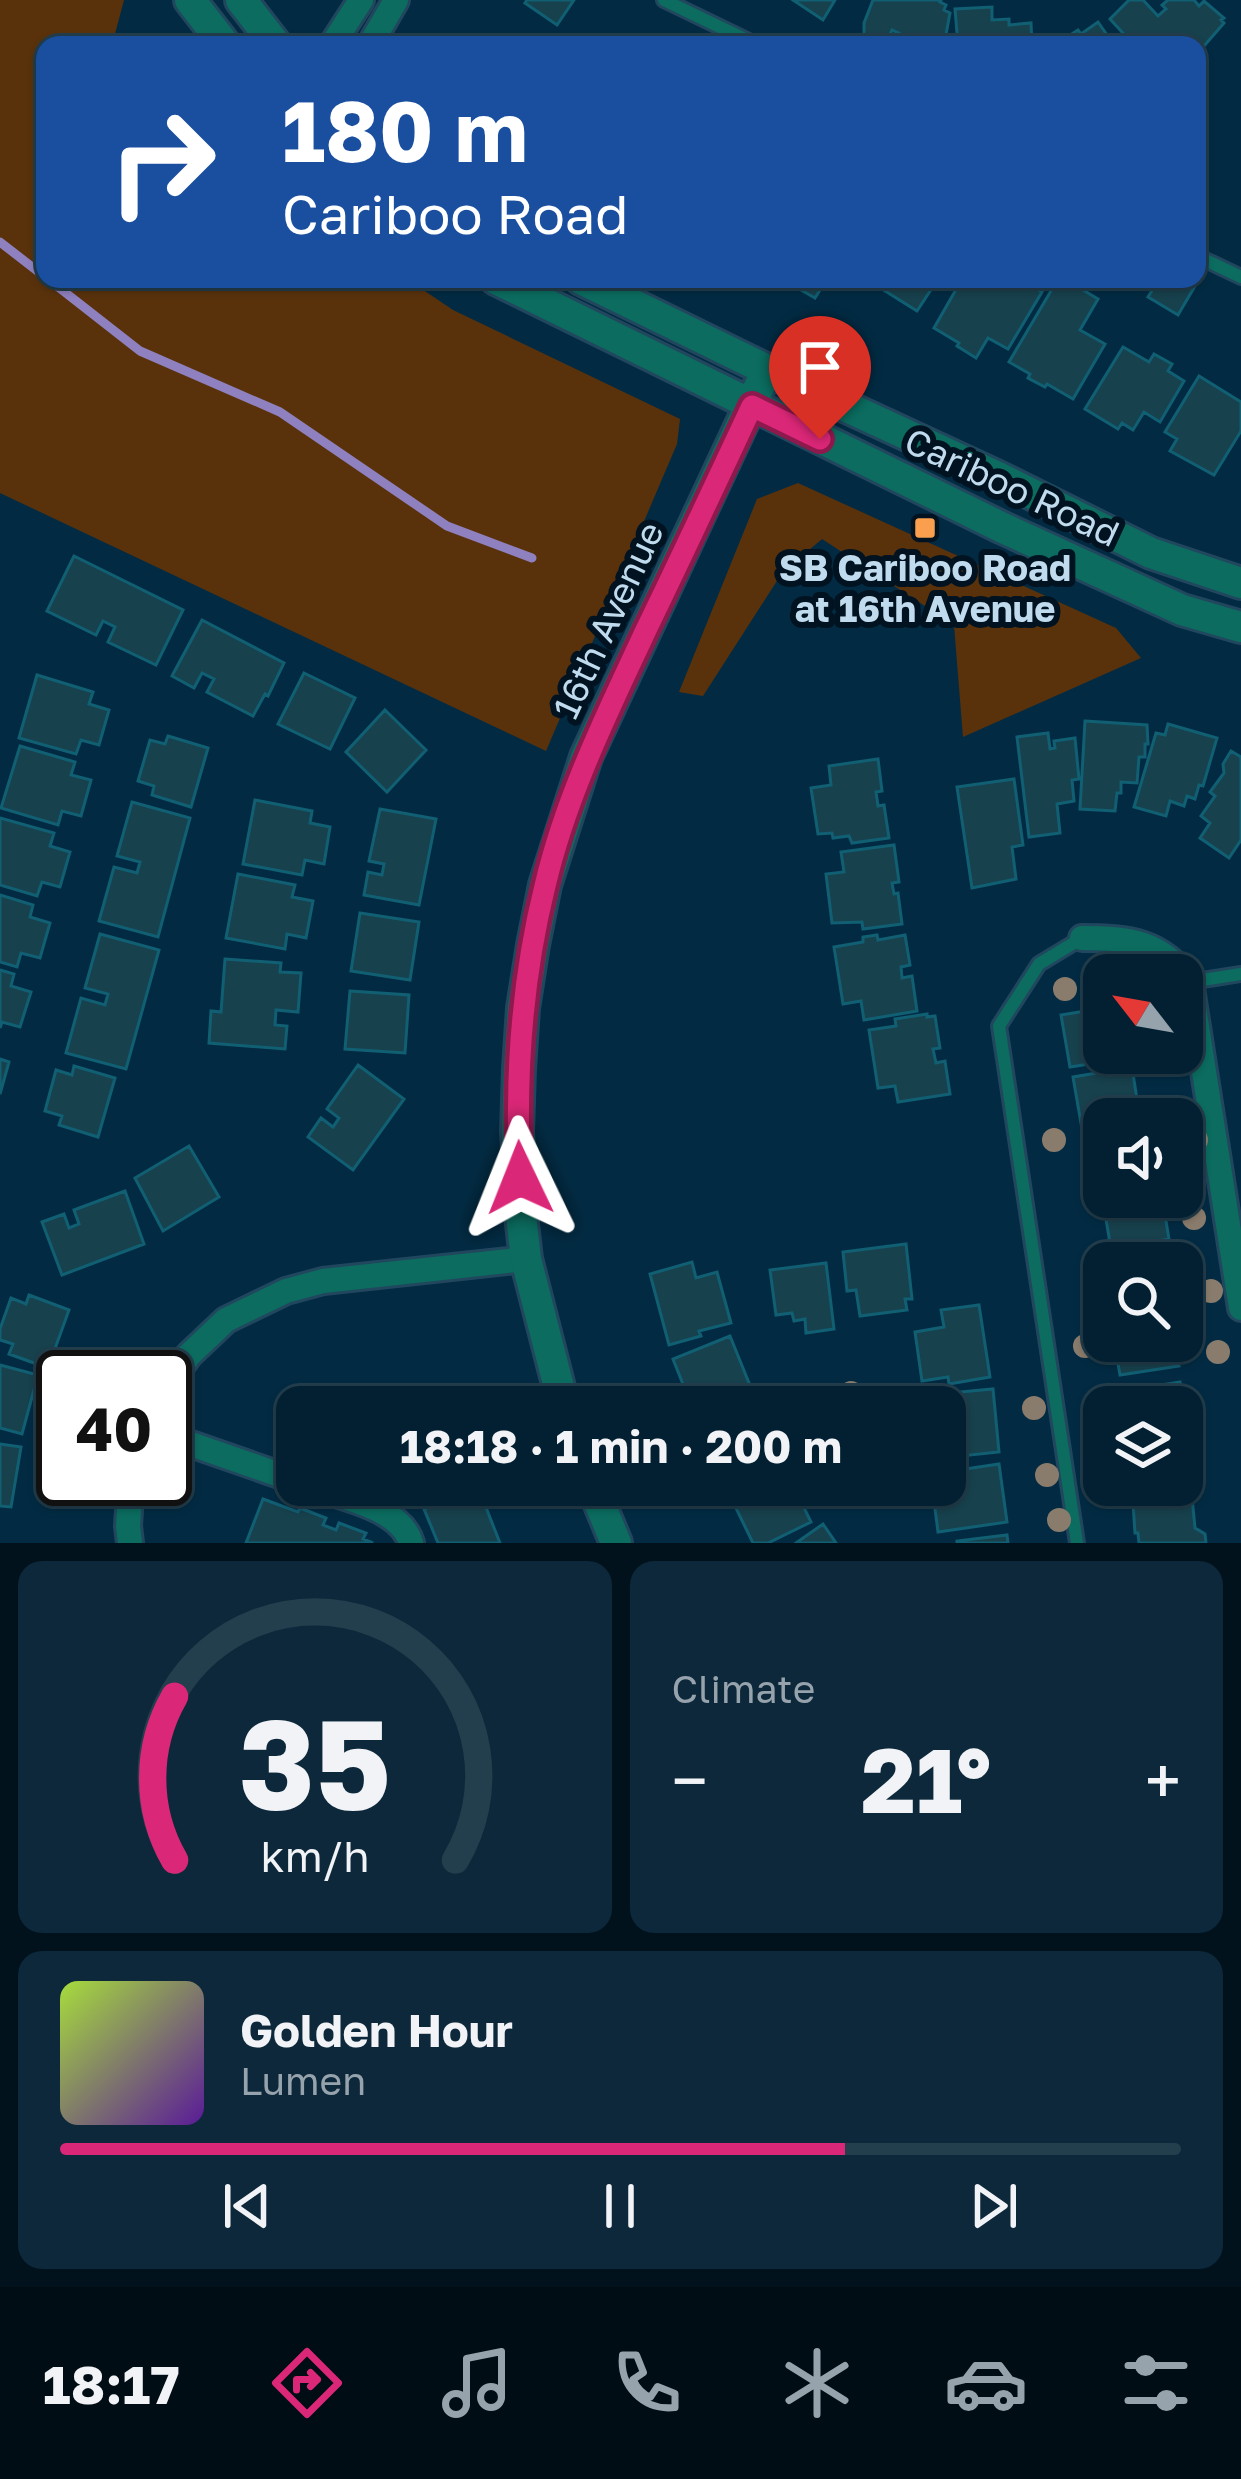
<!DOCTYPE html>
<meta charset="utf-8">
<style>
body{margin:0;font-family:"Golos Text",sans-serif;background:#0c283a;color:#f1f3f6;height:100vh;display:flex;flex-direction:column;font-size:45px;white-space:nowrap}
*{box-sizing:border-box;margin:0}
p{font-size:39px;color:#96a3ac}
.icon{flex:none;width:66px;height:66px;fill:none;stroke:currentColor;stroke-width:2;stroke-linecap:round;stroke-linejoin:round}
.map{position:relative;height:1543px;overflow:hidden}
.side{display:flex;flex-direction:column;gap:18px;padding:18px;background:#01121c;flex:1}
.side>*{flex:none}
.guide{position:absolute;left:36px;top:36px;width:1170px;height:252px;border-radius:24px;box-shadow:0 3px 9px #0004,0 0 0 3px #233e4d;background:#1a4fa0;color:#fff;overflow:hidden}
.needle{width:78px;rotate:301deg}
.buttons{position:absolute;left:1083px;top:954px;display:grid;gap:24px}
.buttons a{display:grid;place-items:center;width:120px;height:120px;border-radius:24px;background:#022032;box-shadow:0 3px 9px #0004,0 0 0 3px #233e4d;font-size:60px}
.speed{position:absolute;left:36px;top:1350px;display:flex;gap:24px;font-size:60px;font-weight:700;text-align:center}
.speed>*{display:grid;place-content:center;width:156px;height:156px;border-radius:50%;background:#022032;box-shadow:0 3px 9px #0004,0 0 0 3px #233e4d;line-height:1}
.speed .limit{border:6px solid #111;border-radius:18px;background:#fff;color:#111}
.pin{position:absolute;display:grid;place-items:center;width:102px;height:102px;color:#fff;margin:-123px -51px;border-radius:50% 50% 50% 0;rotate:-45deg;box-shadow:0 0 12px #0007}
.pin .icon{rotate:45deg}
.me{position:absolute;width:132px;margin:-66px;rotate:358deg;stroke-linejoin:round;filter:drop-shadow(0 0 9px #0008)}
.turn{display:flex;align-items:center;gap:42px;height:252px;padding:0 48px;font-size:54px}
.turn .icon{width:156px;height:156px;stroke-width:2.5}
.turn b{display:block;font-size:84px;line-height:102px}
.big{font-size:90px;font-weight:700;line-height:1.1}
.side .tile{flex:1;display:flex;flex-direction:column;justify-content:center;gap:18px;min-width:0;padding:0 42px;border-radius:24px;background:#0c283a}
.side .dial{align-items:center;gap:0}
.dial svg{height:312px;overflow:visible;fill:none;stroke:#233e4d;stroke-width:7;stroke-linecap:round;text-anchor:middle}
.dial text{fill:#f1f3f6;stroke:none}
.song{display:flex;align-items:center;gap:36px}
.cover{width:144px;height:144px;border-radius:18px;background:linear-gradient(135deg,hsl(80 70% 55%),hsl(270 70% 35%))}
.played{height:12px;border-radius:6px;background:linear-gradient(90deg,#db2777 70%,#233e4d 70%)}
.keys{display:flex;justify-content:space-around;direction:ltr}
.heat{display:flex;justify-content:space-between;align-items:center;font-size:66px;direction:ltr}
.side .tiles{flex:1;display:grid;gap:18px;grid-template-columns:1fr 1fr}
.tile:last-child{grid-column:span 2}
.trip{position:absolute;left:276px;top:1386px;width:690px;height:120px;border-radius:24px;background:#022032;box-shadow:0 3px 9px #0004,0 0 0 3px #233e4d;font-weight:700;line-height:120px;text-align:center}
.tabs{display:flex;height:192px;justify-content:space-around;align-items:center;background:#010d14;color:#96a3ac}
.tabs .icon{width:84px;height:84px}
.tabs .on{color:#db2777}
.tabs b{font-size:54px;color:#f1f3f6}
.map>svg:first-child{display:block}
.green{fill:#59320c}
.lines{fill:none;stroke-linecap:round;stroke-linejoin:round}
.stream{stroke:#8f81bf;stroke-width:9}
.building{fill:#17414d;stroke:#115f73;stroke-width:3}
.service-casing{stroke:#21475e;stroke-width:18}
.minor-casing{stroke:#21475e;stroke-width:30}
.tertiary-casing{stroke:#21475e;stroke-width:36}
.service{stroke:#0b6c5f;stroke-width:12}
.minor{stroke:#0b6c5f;stroke-width:24}
.tertiary{stroke:#0b6c5f;stroke-width:30}
.tree{fill:#8a7c6c}
.route-casing{stroke:#8e194d;stroke-width:30}
.route{stroke:#db2777;stroke-width:21}
.poi-dot{fill:#f99f4d;stroke:#011320;stroke-width:4.5}
.labels{text-anchor:middle;stroke-width:12;stroke-linejoin:round;paint-order:stroke}
.street-label{font-size:36px;fill:#c1dbee;stroke:#011320}
.poi-label{font-size:36px;font-weight:bold;fill:#c1dbee;stroke:#011320}
</style>
<div class="map">
<svg width="1241" height="1543" viewBox="0 0 1241 1543">
<rect width="100%" height="100%" fill="#022b43"/>
<path class="green" d="M 0,0 L 124,0 L 112,45 L 45,45 L 45,279 L 407,279 L 453,310 L 680,419 L 677,444 L 546,751 L 0,493 Z
M 798,483 L 1116,628 L 1141,658 L 963,737 L 954,625 L 822,539 L 782,573 L 703,696 L 679,692 L 757,499 Z"/>
<g class="lines">
<path class="stream" d="M 0,242 L 45,277
M 48,279 L 140,351 L 280,412 L 447,526 L 532,558"/>
</g>
<path class="building" d="M 527,0 L 574,0 L 557,25 L 525,3 Z
M 793,0 L 835,0 L 823,20 Z
M 873,0 L 941,0 L 940,2 L 946,5 L 944,10 L 950,13 L 944,45 L 901,45 L 896,41 L 899,33 L 892,30 L 886,45 L 864,38 L 864,23 Z
M 1129,0 L 1143,0 L 1158,16 L 1166,9 L 1162,5 L 1168,0 L 1194,0 L 1199,6 L 1204,1 L 1224,18 L 1221,20 L 1224,23 L 1197,54 L 1197,45 L 1134,45 L 1110,19 Z
M 992,7 L 992,20 L 1009,19 L 1009,25 L 1031,23 L 1032,45 L 958,45 L 955,9 Z
M 1098,22 L 1114,45 L 1064,45 L 1061,41 L 1078,30 L 1081,34 Z
M 782,279 L 827,279 L 815,298 Z
M 866,279 L 938,279 L 917,311 Z
M 962,279 L 1006,279 L 1010,281 L 1020,279 L 1042,292 L 1008,349 L 988,338 L 976,358 L 957,346 L 959,343 L 934,328 Z
M 1058,279 L 1065,279 L 1098,299 L 1080,330 L 1105,344 L 1073,399 L 1047,384 L 1045,387 L 1028,378 L 1030,374 L 1009,362 Z
M 1159,279 L 1183,279 L 1195,286 L 1178,315 L 1148,297 Z
M 1123,347 L 1149,362 L 1154,354 L 1172,364 L 1168,371 L 1184,381 L 1160,422 L 1144,412 L 1133,430 L 1122,423 L 1118,429 L 1085,409 Z
M 1199,376 L 1241,402 L 1241,431 L 1214,475 L 1170,451 L 1177,439 L 1165,432 Z
M 74,556 L 183,610 L 156,665 L 108,642 L 115,627 L 103,621 L 96,635 L 47,611 Z
M 202,620 L 284,663 L 268,696 L 265,694 L 253,716 L 207,692 L 214,679 L 202,673 L 194,688 L 172,676 Z
M 304,673 L 355,698 L 330,749 L 278,724 Z
M 37,675 L 93,692 L 89,704 L 109,710 L 99,745 L 81,740 L 76,754 L 19,738 Z
M 385,710 L 426,750 L 387,792 L 346,752 Z
M 1085,721 L 1147,725 L 1148,744 L 1145,744 L 1145,757 L 1139,757 L 1137,783 L 1121,782 L 1121,793 L 1117,793 L 1115,811 L 1080,809 Z
M 1168,724 L 1217,738 L 1203,786 L 1199,785 L 1195,799 L 1187,796 L 1184,806 L 1170,801 L 1166,816 L 1134,807 L 1156,733 L 1165,735 Z
M 1048,733 L 1050,749 L 1055,748 L 1054,741 L 1075,738 L 1079,779 L 1072,780 L 1074,801 L 1057,804 L 1060,833 L 1029,837 L 1017,737 Z
M 168,736 L 208,748 L 191,807 L 152,795 L 154,786 L 138,781 L 150,740 L 165,744 Z
M 20,746 L 75,762 L 71,775 L 91,780 L 81,816 L 62,811 L 58,825 L 1,808 Z
M 1231,751 L 1241,757 L 1241,840 L 1229,858 L 1200,838 L 1210,823 L 1201,816 L 1215,796 L 1210,792 L 1224,773 L 1223,764 Z
M 878,759 L 882,791 L 876,792 L 878,806 L 884,805 L 889,838 L 852,843 L 849,836 L 833,838 L 832,833 L 818,834 L 811,788 L 831,785 L 829,766 Z
M 1014,779 L 1023,845 L 1012,847 L 1016,879 L 972,888 L 957,787 Z
M 255,800 L 312,811 L 310,823 L 330,827 L 324,864 L 305,860 L 302,875 L 243,864 Z
M 132,802 L 190,818 L 158,937 L 99,921 L 114,867 L 137,873 L 140,862 L 117,856 Z
M 380,809 L 436,819 L 419,905 L 364,895 L 368,872 L 382,875 L 384,864 L 369,861 Z
M 0,818 L 54,833 L 50,846 L 70,852 L 60,887 L 42,882 L 37,896 L 0,885 Z
M 894,845 L 899,882 L 892,883 L 894,894 L 898,893 L 902,924 L 863,929 L 862,922 L 832,923 L 826,874 L 844,872 L 841,852 Z
M 238,874 L 295,885 L 292,897 L 313,901 L 306,938 L 287,934 L 285,949 L 226,938 Z
M 0,895 L 33,905 L 30,917 L 50,923 L 40,958 L 21,953 L 17,967 L 0,962 Z
M 360,913 L 419,922 L 410,980 L 351,971 Z
M 100,934 L 159,950 L 126,1069 L 66,1053 L 81,998 L 105,1005 L 108,994 L 85,988 Z
M 877,935 L 878,940 L 905,935 L 910,965 L 901,967 L 902,978 L 912,976 L 917,1011 L 864,1020 L 861,1001 L 843,1004 L 834,947 L 863,942 L 863,937 Z
M 225,959 L 281,963 L 280,972 L 301,973 L 298,1012 L 276,1010 L 275,1025 L 287,1026 L 285,1049 L 209,1043 L 211,1011 L 221,1012 Z
M 0,970 L 14,974 L 11,986 L 31,992 L 20,1027 L 2,1022 L 0,1028 Z
M 350,991 L 409,995 L 405,1053 L 345,1049 Z
M 1104,1008 L 1104,1053 L 1127,1053 L 1128,1058 L 1070,1067 L 1061,1015 Z
M 927,1014 L 927,1017 L 935,1016 L 940,1048 L 933,1049 L 936,1063 L 945,1061 L 950,1094 L 898,1102 L 895,1086 L 878,1088 L 869,1030 L 896,1026 L 895,1019 Z
M 0,1059 L 9,1062 L 0,1094 Z
M 358,1065 L 404,1099 L 353,1170 L 308,1137 L 321,1118 L 333,1127 L 339,1118 L 327,1109 Z
M 74,1066 L 115,1078 L 98,1137 L 59,1125 L 62,1116 L 45,1111 L 56,1070 L 72,1075 Z
M 1132,1067 L 1140,1119 L 1104,1119 L 1104,1125 L 1082,1129 L 1073,1077 Z
M 1104,1138 L 1104,1190 L 1090,1192 L 1083,1141 Z
M 189,1146 L 219,1197 L 163,1231 L 135,1178 Z
M 125,1191 L 144,1244 L 62,1275 L 42,1222 L 64,1214 L 69,1228 L 79,1224 L 74,1210 Z
M 1102,1196 L 1162,1197 L 1169,1239 L 1111,1249 Z
M 906,1244 L 912,1299 L 905,1299 L 907,1310 L 860,1316 L 856,1290 L 847,1291 L 843,1252 Z
M 1171,1245 L 1173,1263 L 1113,1263 L 1112,1255 Z
M 692,1262 L 696,1278 L 717,1272 L 731,1323 L 699,1331 L 701,1336 L 669,1345 L 650,1274 Z
M 826,1263 L 834,1329 L 806,1333 L 805,1319 L 794,1321 L 792,1313 L 776,1315 L 770,1270 Z
M 29,1295 L 69,1310 L 48,1368 L 9,1354 L 13,1344 L 0,1340 L 0,1329 L 11,1298 L 26,1304 Z
M 979,1305 L 990,1377 L 949,1384 L 948,1377 L 922,1381 L 915,1332 L 944,1327 L 941,1310 Z
M 730,1336 L 751,1388 L 704,1407 L 692,1407 L 673,1359 Z
M 1114,1341 L 1175,1341 L 1179,1366 L 1120,1375 Z
M 0,1365 L 38,1375 L 22,1434 L 0,1428 Z
M 1180,1382 L 1190,1444 L 1182,1445 L 1182,1407 L 1127,1407 L 1124,1391 Z
M 993,1389 L 999,1452 L 961,1456 L 959,1452 L 945,1454 L 945,1407 L 920,1407 L 920,1404 L 950,1401 L 949,1393 Z
M 314,1392 L 346,1403 L 348,1395 L 382,1407 L 308,1407 Z
M 0,1444 L 21,1447 L 11,1507 L 0,1506 Z
M 1195,1450 L 1201,1489 L 1133,1500 L 1131,1485 L 1182,1485 L 1182,1452 Z
M 999,1464 L 1007,1522 L 938,1532 L 932,1485 L 945,1485 L 945,1472 Z
M 758,1485 L 793,1485 L 811,1522 L 768,1543 L 753,1543 L 731,1498 Z
M 478,1487 L 500,1543 L 438,1543 L 424,1509 Z
M 1192,1497 L 1195,1528 L 1205,1534 L 1206,1543 L 1139,1543 L 1138,1533 L 1135,1533 L 1133,1503 Z
M 263,1499 L 298,1512 L 300,1508 L 326,1518 L 323,1525 L 336,1530 L 339,1523 L 366,1533 L 363,1539 L 373,1543 L 246,1543 Z
M 823,1524 L 836,1543 L 796,1543 Z
M 1007,1535 L 1008,1543 L 957,1543 L 957,1541 Z"/>
<g class="lines">
<defs>
<path id="service" d="M 664,0 L 757,45
M 1197,256 L 1241,277
M 1190,982 L 1241,974
M 1077,1543 L 999,1026 L 1039,964 L 1082,938"/>
<path id="minor" d="M 332,45 L 361,0
M 370,45 L 396,0
M 1082,938 C 1129,938 1161,941 1190,982 L 1241,1308
M 165,1389 L 189,1355 L 226,1320 L 286,1291 L 323,1281 L 526,1259
M 165,1435 L 297,1481
M 307,1485 C 340,1497 401,1507 411,1543
M 130,1543 L 128,1526 L 131,1479"/>
<path id="tertiary" d="M 190,0 L 225,45
M 241,0 L 276,45
M 496,279 L 1003,528 L 1182,610 L 1241,627
M 581,279 L 767,370 L 996,476 L 1151,553 L 1241,583
M 564,1407 L 526,1259 L 522,1224 L 517,1132 L 519,1069 L 523,1008 L 533,945 L 545,885 L 586,757 L 767,370
M 592,1485 L 616,1543"/>
</defs>
<use href="#service" class="service-casing"/>
<use href="#minor" class="minor-casing"/>
<use href="#tertiary" class="tertiary-casing"/>
<use href="#service" class="service"/>
<use href="#minor" class="minor"/>
<use href="#tertiary" class="tertiary"/>
</g>
<g class="tree">
<circle cx="1065" cy="989" r="12"/>
<circle cx="1054" cy="1140" r="12"/>
<circle cx="1196" cy="1140" r="12"/>
<circle cx="1194" cy="1218" r="12"/>
<circle cx="1211" cy="1291" r="12"/>
<circle cx="1085" cy="1346" r="12"/>
<circle cx="1218" cy="1352" r="12"/>
<circle cx="851" cy="1393" r="12"/>
<circle cx="1034" cy="1408" r="12"/>
<circle cx="1047" cy="1475" r="12"/>
<circle cx="1059" cy="1520" r="12"/>
</g>
<g class="lines">
<defs>
<path id="route" d="M 520,1178 C 515,1080 521,982 545,886 C 566,796 607,714 646,630 C 682,556 717,481 752,406 L 820,439"/>
</defs>
<use href="#route" class="route-casing"/>
<use href="#route" class="route"/>
</g>
<rect class="poi-dot" x="913" y="516" width="24" height="24" rx="6"/>
<g class="labels">
<g class="street-label">
<text transform="translate(1012 487) rotate(25)" y="13">Cariboo Road</text>
<text transform="translate(608 620) rotate(-65)" y="13">16th Avenue</text>
</g>
<g class="poi-label">
<text x="925" y="581">SB Cariboo Road<tspan x="925" dy="41">at 16th Avenue</tspan></text>
</g>
</g>
</svg>
<div class="buttons">
<a><svg class="needle" viewBox="-14 -14 28 28"><path d="M0-13l5 13h-10z" fill="#e53935"/><path d="M0 13l5-13h-10z" fill="#96a3ac"/></svg></a>
<a><svg class="icon" aria-label="sound" viewBox="0 0 24 24"><path d="M4 9h4l5-4v14l-5-4H4zM17 9q2 3 0 6"/></svg></a>
<a><svg class="icon" aria-label="search" viewBox="0 0 24 24"><circle cx="10" cy="10" r="6"/><path d="M15 15l6 6"/></svg></a>
<a><svg class="icon" aria-label="layers" viewBox="0 0 24 24"><path d="M12 4l9 5-9 5-9-5zM3 14l9 5 9-5"/></svg></a>
</div>
<div class="speed"><div class="limit">40</div></div>
<div class="pin" style="left:820px;top:439px;background:#d93025"><svg class="icon" aria-label="arrive" viewBox="0 0 24 24"><path d="M6 21V4h12l-3 4 3 4H6"/></svg></div>
<svg class="me" style="left:520px;top:1178px" viewBox="-20 -20 40 40"><path d="M0-17L14 15 0 8-14 15z" fill="#db2777" stroke="#fff" stroke-width="4"/></svg>
<div class="trip">18:18 · 1 min · 200 m</div>
<div class="guide">
<div class="turn"><svg class="icon" aria-label="right" viewBox="0 0 24 24"><path d="M7 20v-9h11M14 6l5 5-5 5"/></svg><div><b>180 m</b>Cariboo Road</div></div>
</div>
</div>
<section class="side">
<div class="tiles">
<div class="tile dial"><svg viewBox="0 0 100 80">
<path d="M14 69A42 42 0 1 1 86 69"/>
<path d="M14 69A42 42 0 0 1 14 27" stroke="#db2777"/>
<text x="50" y="56" font-size="32" font-weight="700">35</text>
<text x="50" y="72" font-size="11">km/h</text>
</svg></div>
<div class="tile"><p>Climate</p>
<div class="heat"><a>−</a><b class="big">21°</b><a>+</a></div>
</div>
<div class="tile">
<div class="song"><i class="cover"></i><div><b>Golden Hour</b><p>Lumen</p></div></div>
<div class="played"></div>
<div class="keys"><svg class="icon" aria-label="previous" viewBox="0 0 24 24"><path d="M18 5L8 12l10 7zM5 5v14"/></svg><svg class="icon" aria-label="pause" viewBox="0 0 24 24"><path d="M8 5v14M16 5v14"/></svg><svg class="icon" aria-label="next" viewBox="0 0 24 24"><path d="M6 5l10 7-10 7zM19 5v14"/></svg></div>
</div>
</div>
</section>
<nav class="tabs">
<b>18:17</b>
<svg class="icon on" aria-label="directions" viewBox="0 0 24 24"><path d="M12 3l9 9-9 9-9-9zM9 14v-3h6M13 9l2 2-2 2"/></svg>
<svg class="icon" aria-label="music" viewBox="0 0 24 24"><path d="M9 18V5l10-2v13"/><circle cx="6" cy="18" r="3"/><circle cx="16" cy="16" r="3"/></svg>
<svg class="icon" aria-label="phone" viewBox="0 0 24 24"><path d="M5 4h4l2 5-3 2q2 4 5 5l2-3 5 2v4C11 20 4 13 5 4z"/></svg>
<svg class="icon" aria-label="climate" viewBox="0 0 24 24"><path d="M12 3v18M4 7l16 10M4 17L20 7"/></svg>
<svg class="icon" aria-label="car" viewBox="0 0 24 24"><path d="M5 17H2v-5l4-1 3-4h7l3 4 3 1v5h-3M9 17h6M6 11h13"/><circle cx="7" cy="17" r="2"/><circle cx="17" cy="17" r="2"/></svg>
<svg class="icon" aria-label="filters" viewBox="0 0 24 24"><path d="M4 7h16M4 17h16"/><circle cx="9" cy="7" r="2"/><circle cx="15" cy="17" r="2"/></svg>
</nav>
